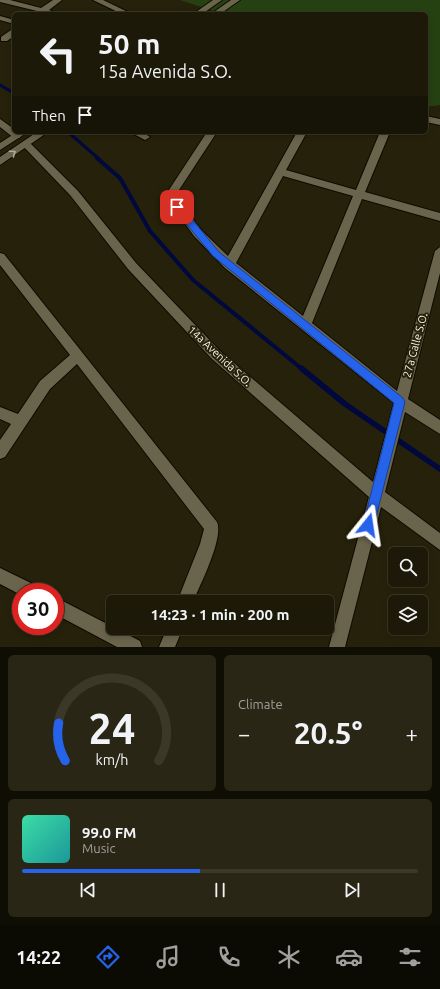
<!DOCTYPE html>
<meta charset="utf-8">
<style>
body{margin:0;font-family:Ubuntu,sans-serif;background:#292616;color:#f1f3f6;height:100vh;display:flex;flex-direction:column;font-size:15px;white-space:nowrap}
*{box-sizing:border-box;margin:0}
p{font-size:13px;color:#a0a09c}
.icon{flex:none;width:22px;height:22px;fill:none;stroke:currentColor;stroke-width:2;stroke-linecap:round;stroke-linejoin:round}
.map{position:relative;height:647px;overflow:hidden}
.sheet{display:flex;flex-direction:column;gap:8px;padding:8px;background:#0f0e04;flex:1}
.sheet>*{flex:none}
.banner{position:absolute;left:12px;top:12px;width:416px;height:122px;border-radius:6px;box-shadow:0 2px 6px #0003,0 0 0 1px #3a3829;background:#1c1908;color:#f1f3f6;overflow:hidden}
.controls{position:absolute;left:388px;top:547px;display:grid;gap:8px}
.controls a{display:grid;place-items:center;width:40px;height:40px;border-radius:6px;background:#1c1908;box-shadow:0 2px 6px #0003,0 0 0 1px #3a3829;font-size:20px}
.speed{position:absolute;left:12px;top:583px;display:flex;gap:8px;font-size:20px;font-weight:700;text-align:center}
.speed>*{display:grid;place-content:center;width:52px;height:52px;border-radius:50%;background:#1c1908;box-shadow:0 2px 6px #0003,0 0 0 1px #3a3829;line-height:1}
.speed .limit{border:6px solid #d22;background:#fff;color:#111}
.pin{position:absolute;display:grid;place-items:center;width:34px;height:34px;color:#fff;margin:-17px;border-radius:8px;box-shadow:0 2px 6px #0006}
.me{position:absolute;width:44px;margin:-22px;rotate:15deg;stroke-linejoin:round;filter:drop-shadow(0 0 3px #0008)}
.turn{display:flex;align-items:center;gap:14px;height:84px;padding:0 20px;font-size:18px}
.turn .icon{width:52px;height:52px;stroke-width:2.5}
.turn b{display:block;font-size:28px;line-height:34px}
.then{display:flex;align-items:center;height:38px;padding:0 20px;background:#0003;gap:8px;font-size:15px}
.big{font-size:30px;font-weight:700;line-height:1.1}
.sheet .widget{flex:1;display:flex;flex-direction:column;justify-content:center;gap:6px;min-width:0;padding:0 14px;border-radius:6px;background:#292616}
.sheet .dial{align-items:center;gap:0}
.dial svg{height:104px;overflow:visible;fill:none;stroke:#3a3829;stroke-width:7;stroke-linecap:round;text-anchor:middle}
.dial text{fill:#f1f3f6;stroke:none}
.song{display:flex;align-items:center;gap:12px}
.cover{width:48px;height:48px;border-radius:6px;background:linear-gradient(135deg,hsl(160 70% 55%),hsl(180 70% 35%))}
.played{height:4px;border-radius:2px;background:linear-gradient(90deg,#2563eb 45%,#3a3829 45%)}
.keys{display:flex;justify-content:space-around;direction:ltr}
.heat{display:flex;justify-content:space-between;align-items:center;font-size:22px;direction:ltr}
.sheet .tiles{flex:1;display:grid;gap:8px;grid-template-columns:1fr 1fr}
.widget:last-child{grid-column:span 2}
.trip{position:absolute;left:106px;top:595px;width:228px;height:40px;border-radius:6px;background:#1c1908;box-shadow:0 2px 6px #0003,0 0 0 1px #3a3829;font-weight:700;line-height:40px;text-align:center}
.menu{display:flex;height:64px;justify-content:space-around;align-items:center;background:#0b0a03;color:#a0a09c}
.menu .icon{width:28px;height:28px}
.menu .selected{color:#2563eb}
.menu b{font-size:18px;color:#f1f3f6}
.map>svg:first-child{display:block}
.green{fill:#254111}
.lines{fill:none;stroke-linecap:round;stroke-linejoin:round}
.stream-far2{stroke:#00083d;stroke-width:3}
.stream-far1{stroke:#00083d;stroke-width:4}
.stream{stroke:#00083d;stroke-width:5.5}
.minor-casing{stroke:#0f0a00;stroke-width:2}
.tertiary-casing{stroke:#0f0a00;stroke-width:2}
.minor{fill:#6a644c;fill-rule:evenodd}
.tertiary{fill:#6a644c;fill-rule:evenodd}
.oneway{stroke:#b0ac99}
.route{fill:#2563eb;stroke:#184099}
.labels{text-anchor:middle;stroke-width:4;stroke-linejoin:round;paint-order:stroke}
.street-label{font-size:11px;fill:#f7f4e6;stroke:#26210a}
</style>
<div class="map">
<svg width="440" height="647" viewBox="0 0 440 647">
<rect width="100%" height="100%" fill="#26210a"/>
<path class="green" d="M 180,0 L 440,0 L 440,105 L 426,107 L 426,14 L 223,14 Z"/>
<g class="lines">
<path class="stream-far2" d="M 0,85 L 14,93
M 68,132 L 99,159"/>
<path class="stream-far1" d="M 97,158 L 120,178 L 150,231 L 193,280 L 302,369"/>
<path class="stream" d="M 301,368 L 345,404 L 440,469"/>
<defs>
<path id="minor" d="M 0,0 L 10,0 L 41,8 L 53,0 L 62,0 L 49,10 L 60,14 L 36,14 L 37,11 L 0,2 Z
M 116,9 L 119,9 L 123,11 L 120,14 L 112,14 Z
M 0,16 L 14,20 L 14,24 L 0,20 Z
M 11,30 L 14,30 L 14,36 L 7,41 L 1,41 L 1,37 Z
M 0,119 L 14,129 L 14,132 L 20,134 L 20,138 L 14,138 L 0,127 Z
M 130,132 L 142,132 L 150,137 L 145,140 Z
M 207,132 L 217,132 L 175,196 L 202,231 L 228,256 L 297,132 L 307,132 L 286,170 L 356,190 L 380,132 L 390,132 L 365,192 L 440,213 L 440,221 L 362,199 L 312,323 L 397,391 L 435,251 L 440,247 L 440,273 L 408,399 L 440,420 L 440,434 L 405,412 L 385,492 L 440,533 L 440,550 L 381,507 L 345,647 L 329,647 L 369,497 L 212,359 L 128,269 L 70,195 L 21,144 L 26,141 L 29,142 L 78,191 L 136,263 L 220,351 L 373,482 L 394,403 L 225,268 L 194,236 L 165,196 ZM 283,176 L 353,196 L 303,316 L 236,263 Z
M 0,253 L 4,254 L 217,522 C 224,538 200,585 193,602 L 177,602 L 200,544 L 204,529 L 77,364 L 50,389 L 5,457 L 0,459 L 0,440 L 11,424 L 0,419 L 0,407 L 18,414 L 40,381 L 70,355 L 0,265 Z
M 0,568 L 37,586 L 39,592 L 21,592 L 21,595 L 0,584 Z
M 55,597 L 140,641 L 142,647 L 117,647 L 55,614 Z
M 167,628 L 183,628 L 175,647 L 159,647 Z"/>
<path id="tertiary" d="M 93,0 L 103,0 L 132,14 L 122,14 Z
M 213,0 L 222,0 L 202,14 L 193,14 Z
M 231,0 L 240,0 L 220,14 L 211,14 Z
M 426,116 L 440,119 L 440,125 L 426,122 Z
M 17,132 L 28,132 L 0,150 L 0,143 Z
M 37,132 L 48,132 L 0,165 L 0,157 Z"/>
</defs>
<use href="#minor" class="minor-casing"/>
<use href="#tertiary" class="tertiary-casing"/>
<use href="#minor" class="minor"/>
<use href="#tertiary" class="tertiary"/>
</g>
<defs><path id="oneway-chevron" d="M-2-3.5L2.5 0L-2 3.5" fill="none" stroke-width="1.6" stroke-linecap="round" stroke-linejoin="round"/></defs>
<use class="oneway" href="#oneway-chevron" transform="translate(13 153) rotate(-35)"/>
<path class="route" d="M 177,204 L 180,205 L 219,252 L 403,398 L 405,402 L 373,529 L 368,531 L 364,529 L 363,525 L 394,403 L 213,256 L 174,209 L 173,207 Z"/>
<g class="labels">
<g class="street-label">
<text transform="translate(415 345) rotate(-75)" y="4">27a Calle S.O.</text>
<text transform="translate(220 356) rotate(43)" y="4">14a Avenida S.O.</text>
</g>
</g>
</svg>
<div class="controls">
<a><svg class="icon" aria-label="search" viewBox="0 0 24 24"><circle cx="10" cy="10" r="6"/><path d="M15 15l6 6"/></svg></a>
<a><svg class="icon" aria-label="layers" viewBox="0 0 24 24"><path d="M12 4l9 5-9 5-9-5zM3 14l9 5 9-5"/></svg></a>
</div>
<div class="speed"><div class="limit">30</div></div>
<div class="pin" style="left:177px;top:207px;background:#d93025"><svg class="icon" aria-label="arrive" viewBox="0 0 24 24"><path d="M6 21V4h12l-3 4 3 4H6"/></svg></div>
<svg class="me" style="left:368px;top:525px" viewBox="-20 -20 40 40"><path d="M0-17L14 15 0 8-14 15z" fill="#2563eb" stroke="#fff" stroke-width="4"/></svg>
<div class="trip">14:23 · 1 min · 200 m</div>
<div class="banner">
<div class="turn"><svg class="icon" aria-label="left" viewBox="0 0 24 24"><path d="M17 20v-9H6M10 6l-5 5 5 5"/></svg><div><b>50 m</b>15a Avenida S.O.</div></div>
<div class="then">Then<svg class="icon" aria-label="arrive" viewBox="0 0 24 24"><path d="M6 21V4h12l-3 4 3 4H6"/></svg></div>
</div>
</div>
<section class="sheet">
<div class="tiles">
<div class="widget dial"><svg viewBox="0 0 100 80">
<path d="M14 69A42 42 0 1 1 86 69"/>
<path d="M14 69A42 42 0 0 1 9 40" stroke="#2563eb"/>
<text x="50" y="56" font-size="32" font-weight="700">24</text>
<text x="50" y="72" font-size="11">km/h</text>
</svg></div>
<div class="widget"><p>Climate</p>
<div class="heat"><a>−</a><b class="big">20.5°</b><a>+</a></div>
</div>
<div class="widget">
<div class="song"><i class="cover"></i><div><b>99.0 FM</b><p>Music</p></div></div>
<div class="played"></div>
<div class="keys"><svg class="icon" aria-label="previous" viewBox="0 0 24 24"><path d="M18 5L8 12l10 7zM5 5v14"/></svg><svg class="icon" aria-label="pause" viewBox="0 0 24 24"><path d="M8 5v14M16 5v14"/></svg><svg class="icon" aria-label="next" viewBox="0 0 24 24"><path d="M6 5l10 7-10 7zM19 5v14"/></svg></div>
</div>
</div>
</section>
<nav class="menu">
<b>14:22</b>
<svg class="icon selected" aria-label="directions" viewBox="0 0 24 24"><path d="M12 3l9 9-9 9-9-9zM9 14v-3h6M13 9l2 2-2 2"/></svg>
<svg class="icon" aria-label="music" viewBox="0 0 24 24"><path d="M9 18V5l10-2v13"/><circle cx="6" cy="18" r="3"/><circle cx="16" cy="16" r="3"/></svg>
<svg class="icon" aria-label="phone" viewBox="0 0 24 24"><path d="M5 4h4l2 5-3 2q2 4 5 5l2-3 5 2v4C11 20 4 13 5 4z"/></svg>
<svg class="icon" aria-label="climate" viewBox="0 0 24 24"><path d="M12 3v18M4 7l16 10M4 17L20 7"/></svg>
<svg class="icon" aria-label="car" viewBox="0 0 24 24"><path d="M5 17H2v-5l4-1 3-4h7l3 4 3 1v5h-3M9 17h6M6 11h13"/><circle cx="7" cy="17" r="2"/><circle cx="17" cy="17" r="2"/></svg>
<svg class="icon" aria-label="filters" viewBox="0 0 24 24"><path d="M4 7h16M4 17h16"/><circle cx="9" cy="7" r="2"/><circle cx="15" cy="17" r="2"/></svg>
</nav>
